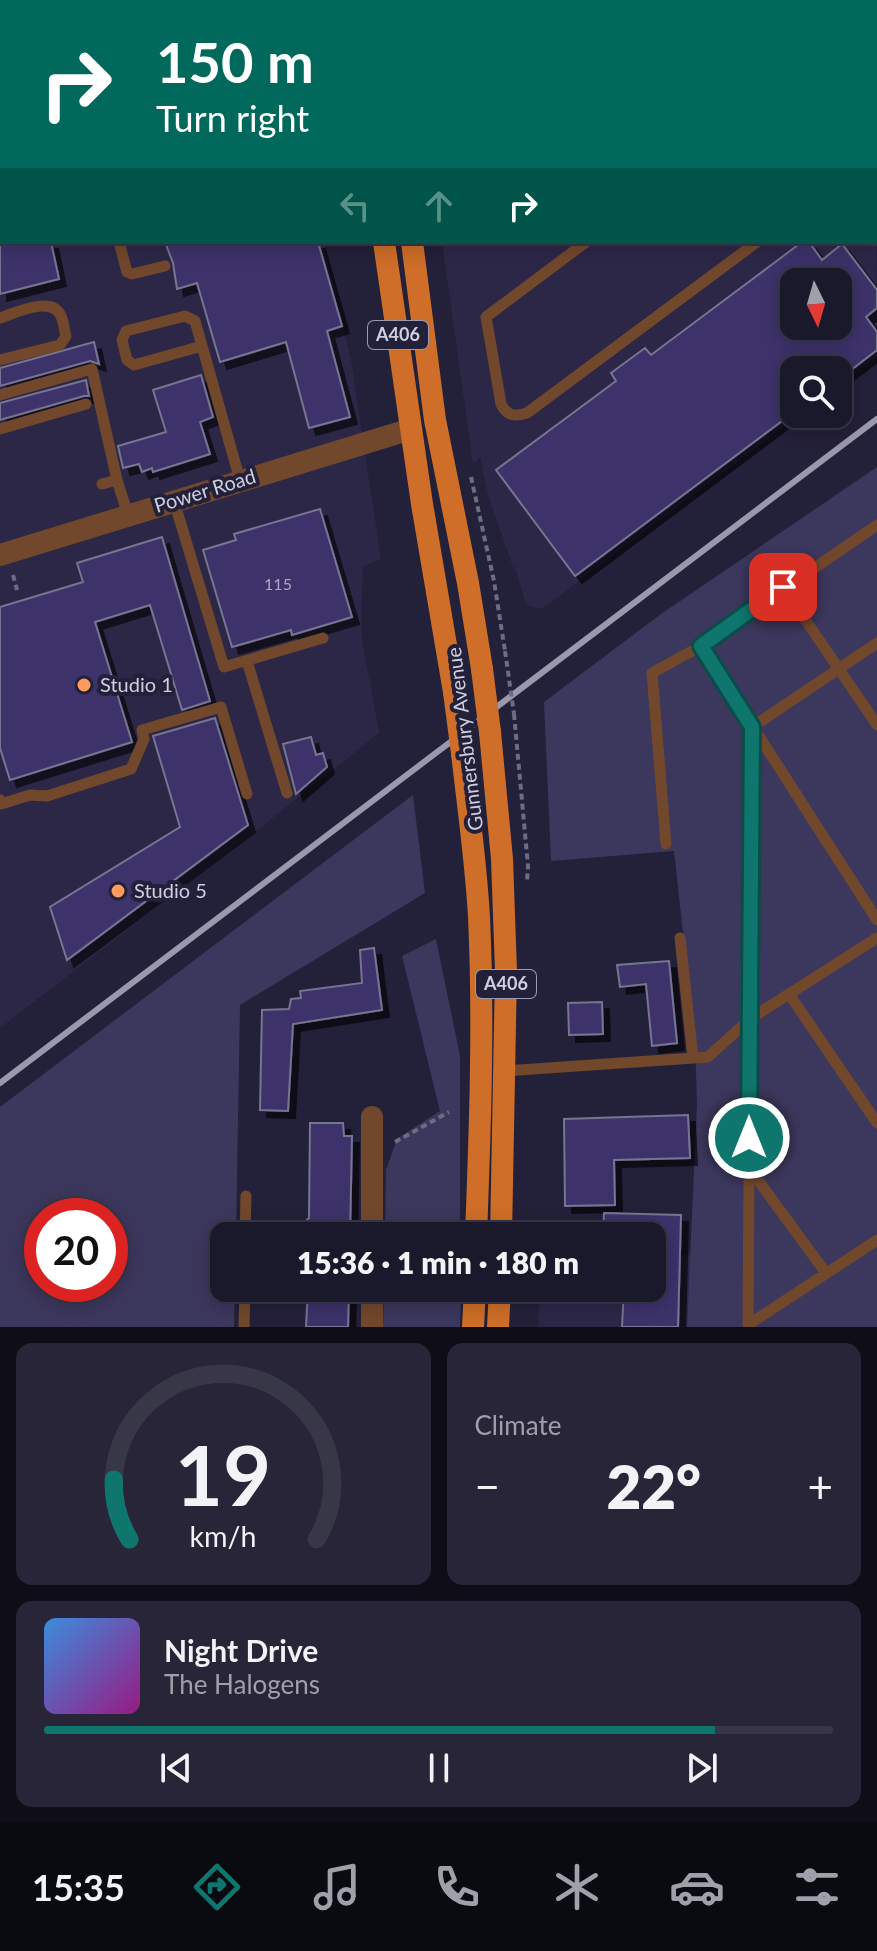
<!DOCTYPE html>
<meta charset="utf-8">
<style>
body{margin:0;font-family:Lato,sans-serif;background:#272537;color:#f1f3f6;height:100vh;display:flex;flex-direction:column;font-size:30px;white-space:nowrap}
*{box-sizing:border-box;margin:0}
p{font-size:26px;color:#9fa0a9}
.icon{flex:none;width:44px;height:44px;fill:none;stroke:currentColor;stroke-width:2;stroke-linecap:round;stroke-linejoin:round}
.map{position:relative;height:1327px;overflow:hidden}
.panel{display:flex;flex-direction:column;gap:16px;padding:16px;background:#0e0d18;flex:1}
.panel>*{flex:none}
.guide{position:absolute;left:0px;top:0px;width:878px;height:244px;box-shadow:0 4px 20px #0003,0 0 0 2px #383747;background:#00695c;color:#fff;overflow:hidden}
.needle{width:52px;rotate:175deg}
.buttons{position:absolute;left:780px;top:268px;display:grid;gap:16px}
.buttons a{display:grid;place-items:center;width:72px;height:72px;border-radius:16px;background:#1a182b;box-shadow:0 4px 20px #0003,0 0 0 2px #383747;font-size:40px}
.speed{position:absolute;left:24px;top:1198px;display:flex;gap:16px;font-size:40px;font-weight:700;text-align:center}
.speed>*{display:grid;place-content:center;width:104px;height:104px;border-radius:50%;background:#1a182b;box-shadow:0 4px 20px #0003,0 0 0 2px #383747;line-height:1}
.speed .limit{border:12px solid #d22;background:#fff;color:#111}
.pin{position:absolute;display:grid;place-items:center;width:68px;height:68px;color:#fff;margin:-34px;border-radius:16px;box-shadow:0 4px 12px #0006}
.me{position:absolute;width:88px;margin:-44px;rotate:0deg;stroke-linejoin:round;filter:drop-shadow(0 0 6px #0008)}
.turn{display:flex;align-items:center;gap:28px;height:168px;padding:0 24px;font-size:36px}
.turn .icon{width:104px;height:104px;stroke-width:2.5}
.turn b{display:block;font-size:56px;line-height:68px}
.lanes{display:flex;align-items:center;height:76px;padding:0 24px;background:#0003;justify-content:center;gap:40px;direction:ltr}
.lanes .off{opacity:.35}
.big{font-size:60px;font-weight:800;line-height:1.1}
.panel .card{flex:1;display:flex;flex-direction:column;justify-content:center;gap:12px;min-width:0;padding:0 28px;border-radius:16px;background:#272537}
.panel .dial{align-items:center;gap:0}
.dial svg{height:208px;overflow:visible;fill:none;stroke:#383747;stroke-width:7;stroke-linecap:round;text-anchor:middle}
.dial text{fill:#f1f3f6;stroke:none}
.song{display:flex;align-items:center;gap:24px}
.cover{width:96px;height:96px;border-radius:12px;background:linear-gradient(135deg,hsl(210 70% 55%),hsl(310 70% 35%))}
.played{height:8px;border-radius:4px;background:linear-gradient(90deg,#0f766e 85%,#383747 85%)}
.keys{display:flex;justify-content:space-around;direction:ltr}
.heat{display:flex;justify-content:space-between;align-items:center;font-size:44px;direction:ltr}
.panel .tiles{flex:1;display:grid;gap:16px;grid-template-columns:1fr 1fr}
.card:last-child{grid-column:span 2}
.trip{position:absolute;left:210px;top:1222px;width:456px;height:80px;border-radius:16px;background:#1a182b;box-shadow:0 4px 20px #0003,0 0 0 2px #383747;font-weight:800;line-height:80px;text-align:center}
.menu{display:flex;height:128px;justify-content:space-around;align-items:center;background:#0a0a11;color:#9fa0a9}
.menu .icon{width:56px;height:56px}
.menu .selected{color:#0f766e}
.menu b{font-size:36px;color:#f1f3f6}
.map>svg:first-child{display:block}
.built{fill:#2c2747;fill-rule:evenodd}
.green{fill:#3c375c;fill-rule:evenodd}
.building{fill:#3c326b;stroke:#767492;stroke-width:2;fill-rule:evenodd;filter:url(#shadow)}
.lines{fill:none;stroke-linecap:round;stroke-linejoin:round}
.path{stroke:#6e6c82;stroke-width:4;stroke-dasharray:6 4;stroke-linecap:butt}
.service{stroke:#72482d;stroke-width:11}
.minor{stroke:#72482d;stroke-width:22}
.trunk{stroke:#ce6e28;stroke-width:22}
.motorway{stroke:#dd7425;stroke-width:24}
.rail{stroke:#9a98ac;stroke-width:6}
.path-bridge{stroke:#6e6c82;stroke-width:4;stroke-dasharray:6 4;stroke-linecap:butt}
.trunk-bridge{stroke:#ce6e28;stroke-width:22}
.route-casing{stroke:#0a4d48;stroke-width:20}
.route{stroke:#0f766e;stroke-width:14}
.poi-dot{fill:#ff9b5a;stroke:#232039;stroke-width:3}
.labels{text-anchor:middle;stroke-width:8;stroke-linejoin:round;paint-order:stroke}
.number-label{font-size:16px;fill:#aba8c3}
.shield{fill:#232039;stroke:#9c9aae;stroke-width:2}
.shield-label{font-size:18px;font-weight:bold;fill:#d0cfe0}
.street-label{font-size:20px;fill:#d0cfe0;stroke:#232039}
.poi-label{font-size:20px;fill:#d0cfe0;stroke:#232039;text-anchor:start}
</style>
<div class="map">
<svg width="877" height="1327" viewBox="0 0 877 1327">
<defs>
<filter id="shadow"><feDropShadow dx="7" dy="7" stdDeviation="0" flood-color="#0009"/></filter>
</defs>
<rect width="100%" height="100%" fill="#232039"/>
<path class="built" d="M 0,18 L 2,18 L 2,242 L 323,242 L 351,360 L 381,559 L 363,566 L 361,617 L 362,639 L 379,733 L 270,820 L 0,1028 Z
M 876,151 L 877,357 L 838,386 L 838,370 L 794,370 L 794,414 L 801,414 L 542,609 L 526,605 L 515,567 L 513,567 L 488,495 L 480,457 L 473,464 L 442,242 L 876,242 ZM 794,282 L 838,282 L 838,326 L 794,326 Z
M 652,1252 L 691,1255 L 687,1327 L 538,1327 L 540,1288 L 652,1288 Z"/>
<path class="green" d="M 877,467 L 877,1327 L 687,1327 L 697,1103 L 695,1042 L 674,851 L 551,861 L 544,702 L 661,614 Z
M 413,795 L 425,893 L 240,1005 L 236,1236 L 224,1236 L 224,1288 L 235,1288 L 234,1327 L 0,1327 L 0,1107 ZM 42,1216 L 110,1216 L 110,1284 L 42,1284 Z
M 436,939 L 460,1056 L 460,1236 L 385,1236 L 386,1170 L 397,1139 L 440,1111 L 402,956 Z
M 384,1288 L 461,1288 L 460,1327 L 383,1327 Z"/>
<path class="building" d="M 0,242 L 51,242 L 59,279 L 0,294 Z
M 165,242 L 318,242 L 342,326 L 327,331 L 350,417 L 309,428 L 286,342 L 220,362 L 197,283 L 177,289 L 173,263 Z
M 802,242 L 809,242 L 822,260 L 842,244 L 877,290 L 877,308 L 866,317 L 877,332 L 877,350 L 838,380 L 838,370 L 794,370 L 794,412 L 575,576 L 496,470 L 616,381 L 611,373 L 645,348 L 651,355 ZM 794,282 L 838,282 L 838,326 L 794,326 Z
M 94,342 L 99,364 L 90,361 L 0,386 L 0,368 Z
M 201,375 L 213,417 L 200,422 L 210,454 L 153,472 L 152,468 L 142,472 L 139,464 L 123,468 L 118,446 L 166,432 L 153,390 Z
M 86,380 L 89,396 L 84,396 L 0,420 L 0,403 Z
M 320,509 L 352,617 L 292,635 L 291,630 L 232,647 L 203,550 L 236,540 L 234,534 Z
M 162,537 L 210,701 L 182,710 L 150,605 L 95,622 L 132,742 L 10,780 L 0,748 L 0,607 L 83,582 L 77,563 Z
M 215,718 L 248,825 L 67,960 L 50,907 L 180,827 L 153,736 Z
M 311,737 L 316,755 L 323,753 L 327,767 L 296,794 L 283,744 Z
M 374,948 L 382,1010 L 293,1024 L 288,1111 L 260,1110 L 262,1010 L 289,1009 L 291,999 L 301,998 L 300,991 L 362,983 L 360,950 Z
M 669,961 L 677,1043 L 652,1046 L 646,984 L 620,987 L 617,965 Z
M 602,1002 L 603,1034 L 569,1035 L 568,1003 Z
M 688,1115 L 690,1158 L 614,1160 L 615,1205 L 565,1206 L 564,1119 Z
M 310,1123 L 343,1123 L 344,1136 L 352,1136 L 350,1236 L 309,1236 L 309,1229 L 303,1224 L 309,1218 Z
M 604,1213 L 681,1215 L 678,1327 L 622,1327 L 624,1288 L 652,1288 L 652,1236 L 603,1236 Z
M 308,1288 L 349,1288 L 348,1327 L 306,1327 Z"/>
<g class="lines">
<path class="path" d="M 471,477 L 494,581 L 505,651
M 13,575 L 17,590
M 514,714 L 528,866 L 527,882
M 395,1142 L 449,1112"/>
<path class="service" d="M 40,0 L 41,2
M 0,35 L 2,35
M 876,189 L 877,190
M 119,242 L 127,272 L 132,274 L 165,266
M 586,242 L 486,317 L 501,404 C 507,416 514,417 527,413 L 757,242
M 0,318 C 15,313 52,295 61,316 C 64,322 64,330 66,336 L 60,345 L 0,360
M 202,346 L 134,365 L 127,360 L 122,340 L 126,331 L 185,316 L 195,321 L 240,480
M 0,395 L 92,369 L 117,480
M 0,429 L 86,404
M 102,484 L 117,480 L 128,515
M 174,501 L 224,667 L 323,638
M 783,587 L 877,725
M 877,643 L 752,727 L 748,1325 L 877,1240
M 701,646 L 877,920
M 247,661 L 287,793
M 0,800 L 1,804 L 30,795 L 47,796 L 131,769 L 144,739 L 142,730 L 221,707 L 247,794
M 666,844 L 652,673 L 701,646 L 877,525
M 680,938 L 693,1058
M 789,994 L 877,1123
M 503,1071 L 708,1057 L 750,1019 L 877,938
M 749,1168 L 826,1273
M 245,1236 L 246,1196
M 244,1327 L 245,1288"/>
<path class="minor" d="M 0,555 L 411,429
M 372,1236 L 372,1117
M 372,1288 L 372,1327"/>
<path class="trunk" d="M 302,0 L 303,2
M 360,0 L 360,2
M 598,0 L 602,2
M 799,0 L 803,2
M 876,32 L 877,32
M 876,126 L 877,126
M 384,242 L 422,504 L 454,692
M 412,242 L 435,420 L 468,583 L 482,669
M 490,732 L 502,859 L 506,971 L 501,1236
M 462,753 C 468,807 476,862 479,917 C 484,1023 480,1130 476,1236
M 473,1327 L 475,1288
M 498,1327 L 500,1288"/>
<path class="motorway" d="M 658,0 L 662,2
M 718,0 L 722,2
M 876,69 L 877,69
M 876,99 L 877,99"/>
<path class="rail" d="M 0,1083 L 877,419"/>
<path class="path-bridge" d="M 505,651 L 514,714"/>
<path class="trunk-bridge" d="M 482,669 L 490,732
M 454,692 L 462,753"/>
</g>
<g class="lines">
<defs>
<path id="route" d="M 749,1138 L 752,727 L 701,646 L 783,587"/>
</defs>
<use href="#route" class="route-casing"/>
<use href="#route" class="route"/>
</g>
<g class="poi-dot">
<circle cx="84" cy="685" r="8"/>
<circle cx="118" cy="891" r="8"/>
</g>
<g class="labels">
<g class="number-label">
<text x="278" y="590">115</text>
</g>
<g class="shield">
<rect x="368" y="321" width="60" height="28" rx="6"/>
<rect x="476" y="970" width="60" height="28" rx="6"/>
</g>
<g class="shield-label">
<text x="398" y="341">A406</text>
<text x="506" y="990">A406</text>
</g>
<g class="street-label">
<text transform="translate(205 491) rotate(-17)" y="7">Power Road</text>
<text transform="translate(465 739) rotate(-97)" y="7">Gunnersbury Avenue</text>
</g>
<g class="poi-label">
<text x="100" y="692">Studio 1</text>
<text x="134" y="898">Studio 5</text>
</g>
</g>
</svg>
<div class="buttons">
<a><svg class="needle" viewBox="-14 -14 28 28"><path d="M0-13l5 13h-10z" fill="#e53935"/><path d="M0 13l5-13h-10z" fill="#9fa0a9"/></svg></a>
<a><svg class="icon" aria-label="search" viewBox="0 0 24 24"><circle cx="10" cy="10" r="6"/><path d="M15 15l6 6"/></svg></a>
</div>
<div class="speed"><div class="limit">20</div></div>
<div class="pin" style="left:783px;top:587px;background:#d93025"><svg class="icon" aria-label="arrive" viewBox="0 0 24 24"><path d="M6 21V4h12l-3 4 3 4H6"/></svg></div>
<svg class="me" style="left:749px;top:1138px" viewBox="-20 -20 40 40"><circle r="17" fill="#0f766e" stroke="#fff" stroke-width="3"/><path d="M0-11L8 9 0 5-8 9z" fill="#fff"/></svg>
<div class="trip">15:36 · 1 min · 180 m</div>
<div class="guide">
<div class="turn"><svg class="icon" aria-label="right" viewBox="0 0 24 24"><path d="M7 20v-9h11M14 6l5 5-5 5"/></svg><div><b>150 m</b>Turn right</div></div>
<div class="lanes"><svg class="icon off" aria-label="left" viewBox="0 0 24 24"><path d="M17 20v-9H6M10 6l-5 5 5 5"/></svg><svg class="icon off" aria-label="ahead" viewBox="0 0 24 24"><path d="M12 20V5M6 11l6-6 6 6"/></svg><svg class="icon" aria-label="right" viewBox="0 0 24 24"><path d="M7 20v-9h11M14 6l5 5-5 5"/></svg></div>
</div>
</div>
<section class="panel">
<div class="tiles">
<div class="card dial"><svg viewBox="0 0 100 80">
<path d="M14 69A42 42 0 1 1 86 69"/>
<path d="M14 69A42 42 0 0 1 8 46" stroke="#0f766e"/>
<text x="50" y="56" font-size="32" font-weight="700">19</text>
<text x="50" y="72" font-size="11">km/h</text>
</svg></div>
<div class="card"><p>Climate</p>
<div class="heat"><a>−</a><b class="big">22°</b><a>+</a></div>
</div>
<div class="card">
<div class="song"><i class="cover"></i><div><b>Night Drive</b><p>The Halogens</p></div></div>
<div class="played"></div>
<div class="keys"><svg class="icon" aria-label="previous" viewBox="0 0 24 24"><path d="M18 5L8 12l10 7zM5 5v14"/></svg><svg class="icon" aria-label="pause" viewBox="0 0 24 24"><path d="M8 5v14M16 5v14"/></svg><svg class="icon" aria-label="next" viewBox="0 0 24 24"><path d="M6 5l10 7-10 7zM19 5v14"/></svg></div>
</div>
</div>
</section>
<nav class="menu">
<b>15:35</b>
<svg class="icon selected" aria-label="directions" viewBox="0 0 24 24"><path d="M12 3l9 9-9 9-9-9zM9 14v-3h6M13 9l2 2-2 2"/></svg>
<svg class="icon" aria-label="music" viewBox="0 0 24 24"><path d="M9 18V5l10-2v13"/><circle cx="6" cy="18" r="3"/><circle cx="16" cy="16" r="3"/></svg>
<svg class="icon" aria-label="phone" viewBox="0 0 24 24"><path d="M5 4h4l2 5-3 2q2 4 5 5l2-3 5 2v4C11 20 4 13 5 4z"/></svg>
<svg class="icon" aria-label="climate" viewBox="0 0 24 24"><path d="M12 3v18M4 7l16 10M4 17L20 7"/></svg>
<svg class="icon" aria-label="car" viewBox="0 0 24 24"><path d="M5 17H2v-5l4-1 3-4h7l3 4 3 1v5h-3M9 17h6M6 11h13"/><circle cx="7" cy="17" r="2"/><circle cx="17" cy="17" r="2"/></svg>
<svg class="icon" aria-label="filters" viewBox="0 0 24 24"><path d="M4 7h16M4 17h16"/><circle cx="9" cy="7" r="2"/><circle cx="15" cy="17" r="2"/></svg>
</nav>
